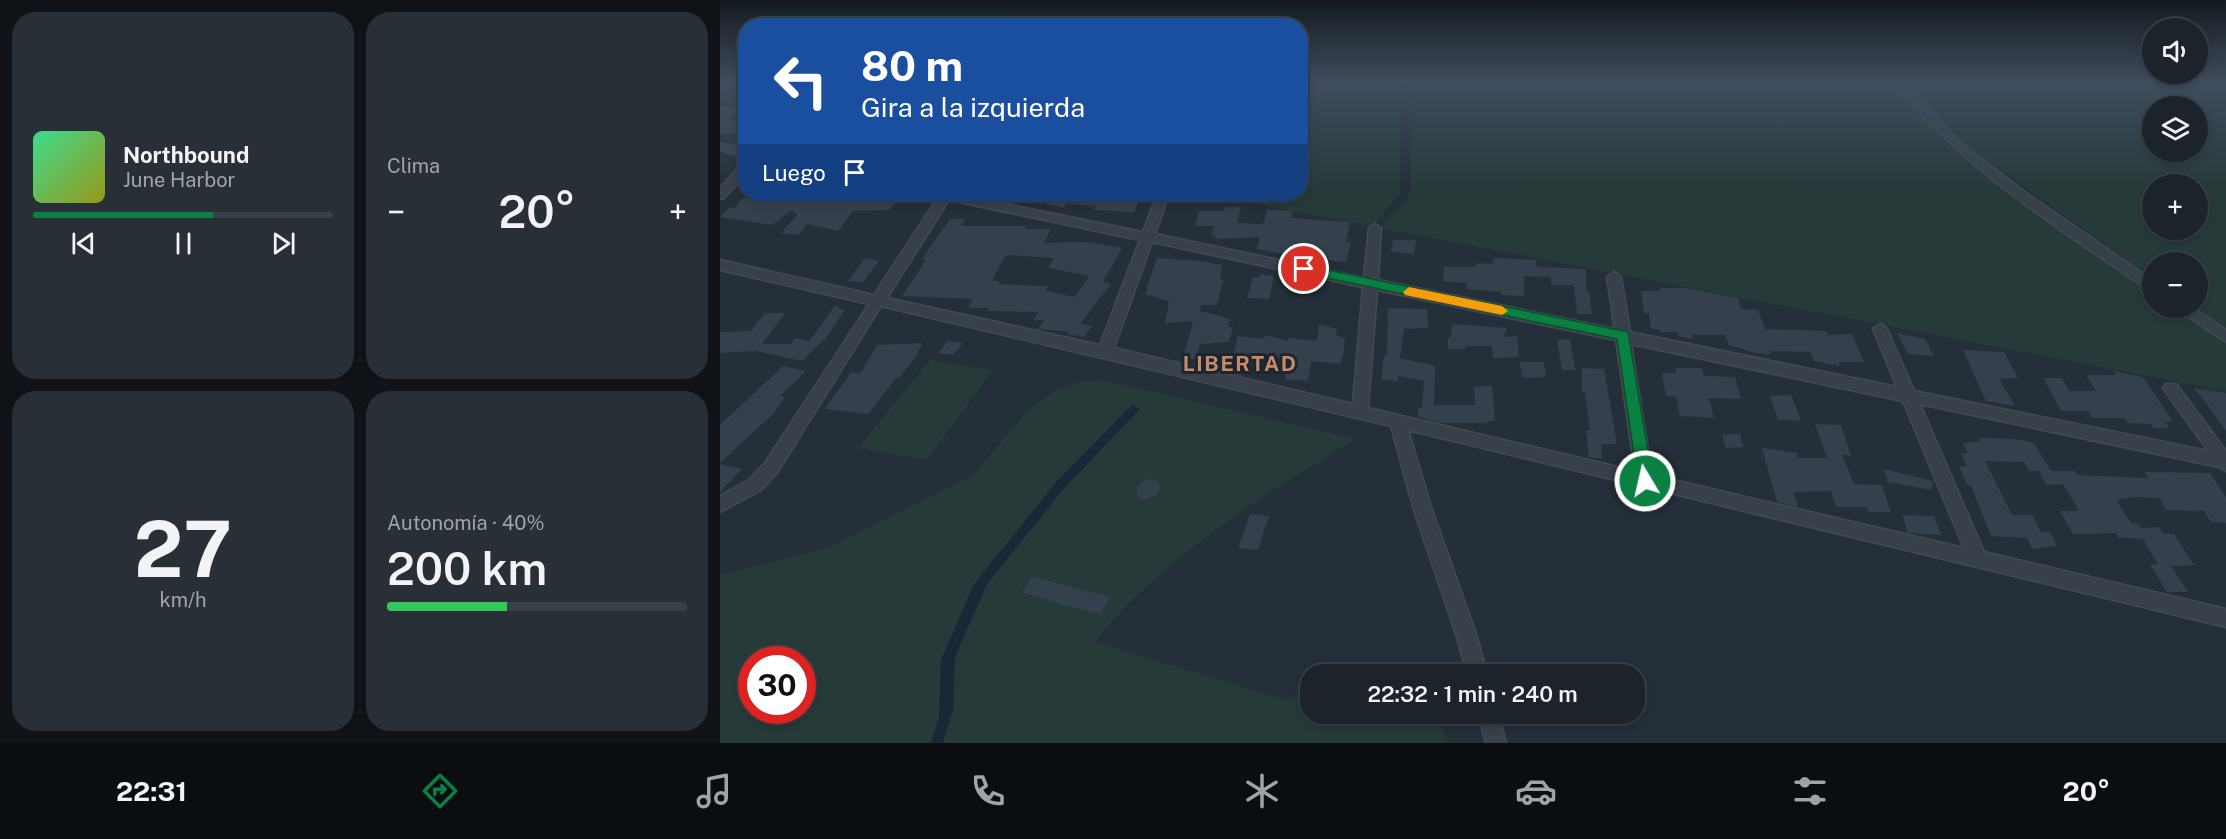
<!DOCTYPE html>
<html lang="es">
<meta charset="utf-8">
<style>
body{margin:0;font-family:"Public Sans",sans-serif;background:#292f37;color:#f1f3f6;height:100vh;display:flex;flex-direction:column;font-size:22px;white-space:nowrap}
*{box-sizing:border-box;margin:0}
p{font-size:20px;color:#a0a4a9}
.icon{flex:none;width:33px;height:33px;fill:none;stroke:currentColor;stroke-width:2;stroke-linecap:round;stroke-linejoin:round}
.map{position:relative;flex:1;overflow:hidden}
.drawer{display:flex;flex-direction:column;gap:12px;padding:12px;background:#0f1318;width:720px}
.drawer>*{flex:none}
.top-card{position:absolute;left:18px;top:18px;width:570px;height:183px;border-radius:24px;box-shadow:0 3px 9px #0003,0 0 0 2px #3a4047;background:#1a4fa0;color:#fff;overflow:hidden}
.controls{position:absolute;left:1422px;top:18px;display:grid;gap:12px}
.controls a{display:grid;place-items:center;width:66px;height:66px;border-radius:50%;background:#1c232b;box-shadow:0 3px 9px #0003,0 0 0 2px #3a4047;font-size:30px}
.speed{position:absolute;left:18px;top:646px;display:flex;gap:12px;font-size:30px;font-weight:700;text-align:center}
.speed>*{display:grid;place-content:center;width:78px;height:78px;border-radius:50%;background:#1c232b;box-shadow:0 3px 9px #0003,0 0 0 2px #3a4047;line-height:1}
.speed .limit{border:9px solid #d22;background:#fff;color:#111}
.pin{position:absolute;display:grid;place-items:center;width:51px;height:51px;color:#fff;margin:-26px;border:3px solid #fff;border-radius:50%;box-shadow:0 2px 6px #0007}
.me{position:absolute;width:66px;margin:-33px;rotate:351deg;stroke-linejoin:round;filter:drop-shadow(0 0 4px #0008)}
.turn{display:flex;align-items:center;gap:21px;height:126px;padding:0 24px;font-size:27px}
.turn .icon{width:78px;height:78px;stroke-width:2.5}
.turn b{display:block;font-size:42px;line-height:51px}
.then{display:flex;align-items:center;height:57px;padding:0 24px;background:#0003;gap:12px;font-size:22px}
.big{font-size:45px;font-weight:600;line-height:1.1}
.drawer .card{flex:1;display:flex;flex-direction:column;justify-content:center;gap:9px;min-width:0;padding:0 21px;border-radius:24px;background:#292f37}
.drawer .dial{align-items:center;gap:0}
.dial b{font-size:78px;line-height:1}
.song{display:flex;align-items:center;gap:18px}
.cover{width:72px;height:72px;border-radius:9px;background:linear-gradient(135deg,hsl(150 70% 55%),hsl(60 70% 35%))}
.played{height:6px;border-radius:3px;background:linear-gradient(90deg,#0b8043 60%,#3a4047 60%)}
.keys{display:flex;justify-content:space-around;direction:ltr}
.heat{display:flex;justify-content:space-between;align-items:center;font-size:33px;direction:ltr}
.charge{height:9px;border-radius:4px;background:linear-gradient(90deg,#34c759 40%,#3a4047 0)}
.drawer .tiles{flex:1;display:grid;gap:12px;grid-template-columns:repeat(2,1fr)}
.trip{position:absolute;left:580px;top:664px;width:345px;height:60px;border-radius:24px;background:#1c232b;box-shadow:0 3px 9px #0003,0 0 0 2px #3a4047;font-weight:600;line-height:60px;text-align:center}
.tab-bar{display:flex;height:96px;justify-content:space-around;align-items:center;background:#0b0e11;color:#a0a4a9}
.tab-bar .icon{width:42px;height:42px}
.tab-bar .selected{color:#0b8043}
.tab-bar b{font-size:27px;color:#f1f3f6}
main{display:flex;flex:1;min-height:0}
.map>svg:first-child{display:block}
.green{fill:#263a3a;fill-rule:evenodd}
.water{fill:#192836}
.building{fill:#34414d;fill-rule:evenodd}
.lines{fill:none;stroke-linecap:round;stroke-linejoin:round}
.street-casing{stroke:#414a53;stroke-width:3}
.street{fill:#38414a;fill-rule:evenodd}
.route{fill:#0b8043;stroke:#07532c;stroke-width:1.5}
.slow{fill:#f59e0b}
.labels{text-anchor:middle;stroke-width:6;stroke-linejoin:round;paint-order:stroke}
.district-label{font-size:21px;font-weight:bold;letter-spacing:1.5px;fill:#ca8a69;stroke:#1d262e}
</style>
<main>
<section class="drawer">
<div class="tiles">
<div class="card">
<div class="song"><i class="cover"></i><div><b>Northbound</b><p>June Harbor</p></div></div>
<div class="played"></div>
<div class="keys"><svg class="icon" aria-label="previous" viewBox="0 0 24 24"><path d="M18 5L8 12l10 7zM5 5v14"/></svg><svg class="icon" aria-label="pause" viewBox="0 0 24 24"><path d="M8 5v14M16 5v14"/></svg><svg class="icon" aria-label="next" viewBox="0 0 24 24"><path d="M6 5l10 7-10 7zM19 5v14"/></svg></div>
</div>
<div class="card"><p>Clima</p>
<div class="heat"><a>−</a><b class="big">20°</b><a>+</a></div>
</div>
<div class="card dial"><b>27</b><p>km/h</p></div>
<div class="card"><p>Autonomía · 40%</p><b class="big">200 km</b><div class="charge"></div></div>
</div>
</section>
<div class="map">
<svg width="1506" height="743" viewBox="0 0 1506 743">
<rect width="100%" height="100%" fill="#252f39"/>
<path class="green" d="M 0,82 L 25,82 L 25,105 L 0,100 Z
M 581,82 L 681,82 L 680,194 L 652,226 L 483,194 L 580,194 Z
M 689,82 L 1171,82 L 1225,142 L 1432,291 L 1432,308 L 1456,308 L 1506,344 L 1506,391 L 659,228 L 686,201 L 691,190 Z
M 1186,82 L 1506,82 L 1506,330 L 1474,308 L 1478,308 L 1478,262 L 1432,262 L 1432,278 L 1240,141 ZM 1432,106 L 1478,106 L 1478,152 L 1432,152 ZM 1432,184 L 1478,184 L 1478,230 L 1432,230 Z
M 210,360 L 273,370 L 207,460 L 138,448 Z
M 363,380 L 392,382 L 636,439 C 547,493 439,559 375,642 L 566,700 L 591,688 L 591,714 L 714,714 L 729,743 L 0,743 L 0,575 L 107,548 L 254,474 L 310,408 L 335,391 ZM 32,660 L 82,660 L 82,711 L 32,711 Z"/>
<path class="water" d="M 412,405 L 420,409 L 346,486 L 267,584 L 235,657 L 233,709 L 223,743 L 211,743 L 219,716 L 221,660 L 254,584 L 337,481 Z"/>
<path class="building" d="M 23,106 L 9,121 L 26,121 L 26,124 L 15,134 L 0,134 L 0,107 Z
M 70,194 L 88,194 L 82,201 L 121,203 L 128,194 L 158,195 L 155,199 L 178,199 L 169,210 L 133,211 L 118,231 L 87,224 L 78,235 L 61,233 L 77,215 L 72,210 L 52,225 L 0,217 L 10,207 L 15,208 L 23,198 L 67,197 Z
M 326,194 L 423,194 L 414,212 L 373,210 L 376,206 L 346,204 L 344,208 L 326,204 Z
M 506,207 L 521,207 L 517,223 L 543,224 L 547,210 L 573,211 L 571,218 L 630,222 L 626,242 L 631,242 L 626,262 L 607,260 L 608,256 L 592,255 L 595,245 L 571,245 L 569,255 L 537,249 L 540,237 L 495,239 L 496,235 L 491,235 L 494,226 L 475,226 L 479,211 L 503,211 Z
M 230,219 L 245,219 L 241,226 L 306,226 L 305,229 L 331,229 L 324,243 L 367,242 L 402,248 L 383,282 L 391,284 L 360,324 L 372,326 L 364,337 L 347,334 L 349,332 L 318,329 L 324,320 L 313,320 L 318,312 L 268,311 L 269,308 L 248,308 L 253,299 L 182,296 L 206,260 L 202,259 ZM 290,255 L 334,258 L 328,268 L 369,276 L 355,297 L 326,291 L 328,286 L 278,284 L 279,281 L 272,281 L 284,257 Z
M 673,240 L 696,240 L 694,254 L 671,252 Z
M 145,258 L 159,261 L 143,282 L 128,281 Z
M 437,258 L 482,261 L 502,265 L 500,280 L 503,280 L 497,305 L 481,305 L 480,311 L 510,319 L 508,327 L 513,327 L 509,342 L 480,344 L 476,359 L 463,359 L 473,321 L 445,323 L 449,301 L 425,294 Z
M 773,258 L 816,260 L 817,267 L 866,269 L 866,291 L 869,291 L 872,314 L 857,314 L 854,285 L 831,285 L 831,277 L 804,276 L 804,296 L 781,295 L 781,292 L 746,289 L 747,283 L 723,281 L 724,267 L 756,267 L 756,263 L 773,264 Z
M 540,274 L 554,276 L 549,299 L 527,298 L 533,277 L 539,277 Z
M 940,288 L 966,288 L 1018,298 L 1021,309 L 1038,310 L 1045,329 L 1106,331 L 1108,335 L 1132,334 L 1144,362 L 1119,362 L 1120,366 L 1094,361 L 1091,352 L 1050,351 L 1051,354 L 1035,353 L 1009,345 L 1005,335 L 972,335 L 973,339 L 958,336 L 958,332 L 940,332 L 939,329 L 931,329 L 929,313 L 924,313 L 921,291 L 941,291 Z
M 115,305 L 124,311 L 106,338 L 82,361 L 36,351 L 0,353 L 0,332 L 31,331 L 45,313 L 65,313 L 42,344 L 70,344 L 76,338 L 89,342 Z
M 668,308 L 707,309 L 708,328 L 684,329 L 680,358 L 715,366 L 714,405 L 755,405 L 754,387 L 772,386 L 775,421 L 767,421 L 767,423 L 721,423 L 698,417 L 698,408 L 702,408 L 704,381 L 678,376 L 678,381 L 661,380 L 664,356 L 667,356 Z
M 599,324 L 617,329 L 616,335 L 625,338 L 624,352 L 620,364 L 591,361 L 588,381 L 565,379 L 568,358 L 525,356 L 521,376 L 509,373 L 518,336 L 544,339 L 545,335 L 568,341 L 569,338 L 597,341 Z
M 732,324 L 787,328 L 784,337 L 797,336 L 799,357 L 773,358 L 772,346 L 746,346 L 745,349 L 728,349 L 728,337 L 731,337 Z
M 1177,333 L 1205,339 L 1214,356 L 1188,354 Z
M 850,339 L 855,370 L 842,370 L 837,340 Z
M 228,341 L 243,343 L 233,355 L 218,353 Z
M 203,343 L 194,359 L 179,378 L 176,378 L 148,414 L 105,409 L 131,372 L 141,373 L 157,345 Z
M 1243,350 L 1284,352 L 1298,378 L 1279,379 L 1295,406 L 1266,401 Z
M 800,362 L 824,362 L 826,377 L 802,378 Z
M 63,366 L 86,371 L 60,396 L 65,397 L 54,413 L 0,463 L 0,425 Z
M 862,368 L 884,369 L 897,444 L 881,444 L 882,458 L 869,458 L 866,430 L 870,430 L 865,392 L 862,392 Z
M 955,368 L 982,368 L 984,376 L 1015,377 L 1021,399 L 989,398 L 994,418 L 960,416 L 956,396 L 946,396 L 942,373 L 956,373 Z
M 1393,371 L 1423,377 L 1453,422 L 1445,422 L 1449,428 L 1434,428 L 1431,424 L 1408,423 L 1405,418 L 1372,418 L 1368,411 L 1341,411 L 1323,378 L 1342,378 L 1349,391 L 1376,391 L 1366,375 L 1396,375 Z
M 1473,388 L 1506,393 L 1506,431 L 1484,400 Z
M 1071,395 L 1081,421 L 1058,420 L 1050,396 Z
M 1095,424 L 1121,425 L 1131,456 L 1122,454 L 1134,484 L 1162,485 L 1171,512 L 1149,512 L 1147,507 L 1116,507 L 1111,491 L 1073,492 L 1078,507 L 1057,502 L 1042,448 L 1077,453 L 1078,458 L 1107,458 Z
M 1020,434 L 1023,447 L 1006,448 L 1002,435 Z
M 1258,438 L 1297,439 L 1314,443 L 1331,471 L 1355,471 L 1357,475 L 1428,478 L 1425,472 L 1490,473 L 1506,497 L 1506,523 L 1491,522 L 1484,511 L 1446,510 L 1440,498 L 1414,497 L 1396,500 L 1411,523 L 1419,524 L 1420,528 L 1439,527 L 1443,534 L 1454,534 L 1474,565 L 1451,566 L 1468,592 L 1447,592 L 1430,564 L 1438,564 L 1423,539 L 1397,537 L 1397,533 L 1353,534 L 1340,511 L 1359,511 L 1343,484 L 1326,485 L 1319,471 L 1309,471 L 1304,462 L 1265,461 L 1292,515 L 1312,515 L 1321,532 L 1330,532 L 1337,546 L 1312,549 L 1307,538 L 1271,536 L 1251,486 L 1247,485 L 1239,467 L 1247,466 L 1241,453 L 1248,453 L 1243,443 L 1260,442 Z
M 0,464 L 22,469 L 0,492 Z
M 1164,469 L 1213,481 L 1211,490 L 1168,482 Z
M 426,479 L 437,480 L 441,487 L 436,496 L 425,500 L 420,499 L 416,492 L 417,487 Z
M 530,514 L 549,516 L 538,550 L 518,548 Z
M 1182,515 L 1214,516 L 1221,535 L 1188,533 Z
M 312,576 L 354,588 L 390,597 L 381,614 L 344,605 L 302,592 Z"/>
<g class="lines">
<defs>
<path id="street" d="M 1174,82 L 1185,82 L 1237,140 L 1305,192 L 1432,280 L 1432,291 L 1427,289 C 1338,227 1241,169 1174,82 Z
M 0,144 L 26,149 L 26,156 L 0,150 Z
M 22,164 L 26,164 L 26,175 L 4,198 L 0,199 L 0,188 Z
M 214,194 L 236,194 L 423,232 L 437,194 L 449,194 L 435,234 L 644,278 L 649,228 L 655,224 L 661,228 L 658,280 L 895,329 L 887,277 L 894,272 L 901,277 L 910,332 L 1177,387 L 1153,329 L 1160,324 L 1167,329 L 1194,391 L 1488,451 L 1443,388 L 1446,384 L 1456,384 L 1506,451 L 1506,471 L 1499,467 L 1200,404 L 1264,552 L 1506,609 L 1506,627 L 688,430 L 712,510 L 757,637 L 767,675 L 747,675 L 737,637 L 694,510 L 671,426 L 161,306 L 57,473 L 41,490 L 0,512 L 0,496 L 29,480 L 45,463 L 149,304 L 0,270 L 0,260 L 154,295 L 218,197 ZM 229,200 L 420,240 L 380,345 L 167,298 ZM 432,242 L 643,287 L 633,404 L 394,348 ZM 657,290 L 896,340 L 915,471 L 648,408 ZM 911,344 L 1183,401 L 1244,548 L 932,475 Z
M 1456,308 L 1473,308 L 1506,330 L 1506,342 Z
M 758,714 L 778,714 L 786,743 L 766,743 Z"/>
</defs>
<use href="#street" class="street-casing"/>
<use href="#street" class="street"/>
</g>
<linearGradient id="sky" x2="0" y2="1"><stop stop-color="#141a1f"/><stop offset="0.44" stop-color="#404d5f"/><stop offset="1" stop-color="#404d5f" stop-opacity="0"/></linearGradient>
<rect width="1506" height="186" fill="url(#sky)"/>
<path class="route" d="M 584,265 L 908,332 L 933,481 L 931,485 L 925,487 L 920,485 L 918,481 L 897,339 L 579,272 L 579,266 Z"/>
<path class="slow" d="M 689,287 L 782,306 L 788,311 L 782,315 L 685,295 L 683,292 Z"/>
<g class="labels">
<g class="district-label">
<text x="520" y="371">LIBERTAD</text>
</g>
</g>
</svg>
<div class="controls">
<a><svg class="icon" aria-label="sound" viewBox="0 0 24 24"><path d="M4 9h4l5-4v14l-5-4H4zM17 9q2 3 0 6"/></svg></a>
<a><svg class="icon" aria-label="layers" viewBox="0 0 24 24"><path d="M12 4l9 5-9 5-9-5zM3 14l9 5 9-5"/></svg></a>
<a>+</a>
<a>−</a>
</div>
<div class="speed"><div class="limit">30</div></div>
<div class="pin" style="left:584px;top:269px;background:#d93025"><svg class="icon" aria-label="arrive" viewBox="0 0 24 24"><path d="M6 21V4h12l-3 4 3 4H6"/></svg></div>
<svg class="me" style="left:925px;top:481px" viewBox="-20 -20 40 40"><circle r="17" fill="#0b8043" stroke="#fff" stroke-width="3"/><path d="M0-11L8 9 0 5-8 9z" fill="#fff"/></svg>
<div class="trip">22:32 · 1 min · 240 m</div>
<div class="top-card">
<div class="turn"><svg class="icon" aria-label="left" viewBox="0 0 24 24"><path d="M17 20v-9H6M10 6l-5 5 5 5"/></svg><div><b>80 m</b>Gira a la izquierda</div></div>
<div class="then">Luego<svg class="icon" aria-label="arrive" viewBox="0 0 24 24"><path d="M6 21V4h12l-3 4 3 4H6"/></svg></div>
</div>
</div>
</main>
<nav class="tab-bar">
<b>22:31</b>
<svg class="icon selected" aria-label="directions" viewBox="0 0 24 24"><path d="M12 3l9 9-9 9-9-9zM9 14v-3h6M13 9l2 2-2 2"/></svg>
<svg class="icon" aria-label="music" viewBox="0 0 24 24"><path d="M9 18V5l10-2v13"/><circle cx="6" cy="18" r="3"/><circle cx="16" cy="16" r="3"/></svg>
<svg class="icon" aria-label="phone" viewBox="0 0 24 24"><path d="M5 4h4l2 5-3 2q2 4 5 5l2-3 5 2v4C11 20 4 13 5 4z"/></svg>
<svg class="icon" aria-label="climate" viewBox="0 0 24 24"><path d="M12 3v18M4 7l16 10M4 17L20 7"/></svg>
<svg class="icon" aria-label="car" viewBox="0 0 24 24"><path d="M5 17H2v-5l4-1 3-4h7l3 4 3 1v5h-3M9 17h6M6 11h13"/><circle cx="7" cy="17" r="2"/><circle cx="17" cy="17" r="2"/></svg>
<svg class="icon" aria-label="filters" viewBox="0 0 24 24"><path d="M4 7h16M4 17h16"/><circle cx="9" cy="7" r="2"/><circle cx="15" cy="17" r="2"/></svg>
<b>20°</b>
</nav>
